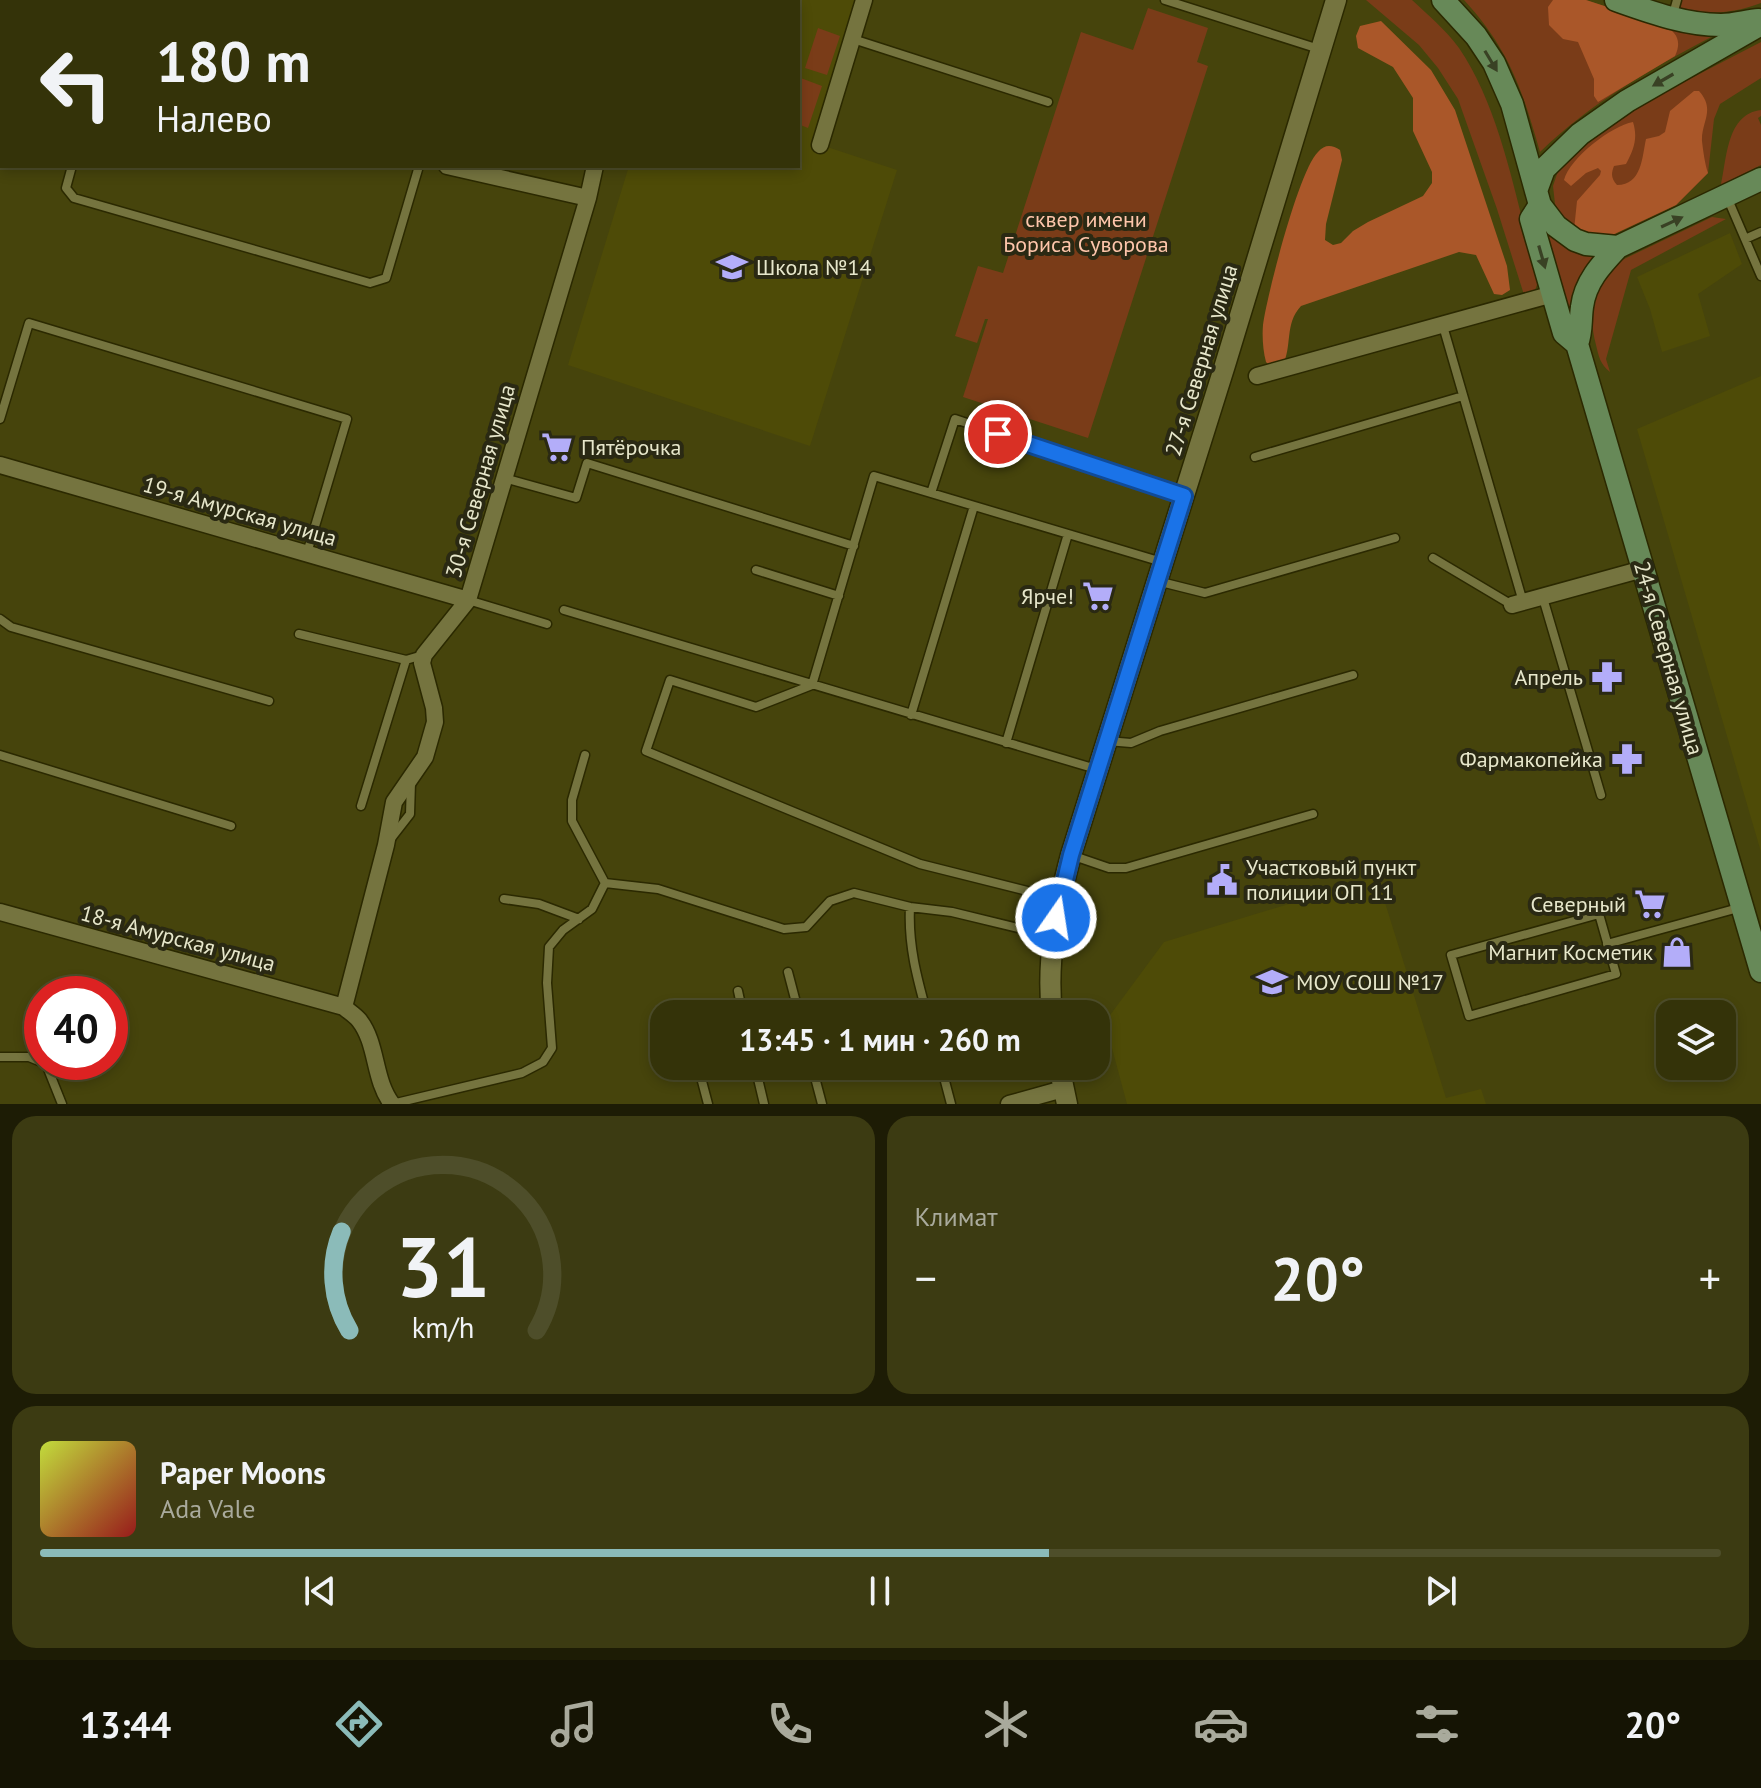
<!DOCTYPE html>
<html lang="ru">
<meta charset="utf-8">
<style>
body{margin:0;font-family:"PT Sans",sans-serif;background:#3c3b12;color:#f1f3f6;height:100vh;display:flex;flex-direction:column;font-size:30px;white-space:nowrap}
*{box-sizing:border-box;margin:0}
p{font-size:26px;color:#a9aa9c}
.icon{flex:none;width:44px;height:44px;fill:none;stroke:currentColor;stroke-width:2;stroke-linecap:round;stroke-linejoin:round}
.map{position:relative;height:1104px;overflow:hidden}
.details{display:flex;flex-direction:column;gap:12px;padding:12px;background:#1d1c05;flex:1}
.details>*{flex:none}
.banner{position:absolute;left:0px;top:0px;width:800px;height:168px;box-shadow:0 4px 12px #0003,0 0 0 2px #4e4e2a;background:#343309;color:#f1f3f6;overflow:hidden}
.fabs{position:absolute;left:1656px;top:1000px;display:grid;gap:16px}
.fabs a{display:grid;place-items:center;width:80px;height:80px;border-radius:16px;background:#343309;box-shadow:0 4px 12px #0003,0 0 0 2px #4e4e2a;font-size:40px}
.speed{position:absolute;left:24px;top:976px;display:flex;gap:16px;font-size:40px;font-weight:700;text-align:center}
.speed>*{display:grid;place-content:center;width:104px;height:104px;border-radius:50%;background:#343309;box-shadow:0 4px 12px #0003,0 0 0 2px #4e4e2a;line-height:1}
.speed .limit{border:12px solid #d22;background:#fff;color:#111}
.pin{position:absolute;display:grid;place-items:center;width:68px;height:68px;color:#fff;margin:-34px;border:4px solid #fff;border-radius:50%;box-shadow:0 2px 8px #0007}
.me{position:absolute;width:88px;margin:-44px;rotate:13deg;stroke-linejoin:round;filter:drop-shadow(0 0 6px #0008)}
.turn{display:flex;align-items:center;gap:28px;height:168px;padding:0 24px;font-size:36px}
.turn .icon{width:104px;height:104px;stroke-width:2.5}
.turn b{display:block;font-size:56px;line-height:68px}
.big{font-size:60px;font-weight:600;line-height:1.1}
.details .tile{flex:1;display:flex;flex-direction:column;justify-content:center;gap:12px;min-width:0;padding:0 28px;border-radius:24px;background:#3c3b12}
.details .dial{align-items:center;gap:0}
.dial svg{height:208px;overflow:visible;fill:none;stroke:#4e4e2a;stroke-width:7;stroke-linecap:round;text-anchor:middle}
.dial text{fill:#f1f3f6;stroke:none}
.song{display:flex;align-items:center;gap:24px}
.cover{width:96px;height:96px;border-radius:12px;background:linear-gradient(135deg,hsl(70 70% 55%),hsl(0 70% 35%))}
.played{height:8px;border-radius:4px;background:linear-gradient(90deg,#8bbbb9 60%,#4e4e2a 60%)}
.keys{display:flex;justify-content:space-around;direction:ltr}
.heat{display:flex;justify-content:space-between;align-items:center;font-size:44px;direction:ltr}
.details .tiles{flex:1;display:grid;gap:12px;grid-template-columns:1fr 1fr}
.tile:last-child{grid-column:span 2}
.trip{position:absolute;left:650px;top:1000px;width:460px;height:80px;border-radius:24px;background:#343309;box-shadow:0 4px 12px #0003,0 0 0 2px #4e4e2a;font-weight:600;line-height:80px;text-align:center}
.tabs{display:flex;height:128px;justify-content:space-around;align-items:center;background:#151404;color:#a9aa9c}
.tabs .icon{width:56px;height:56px}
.tabs .active{color:#8bbbb9}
.tabs b{font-size:36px;color:#f1f3f6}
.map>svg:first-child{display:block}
.built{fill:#4e4b07}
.green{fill:#7a3c18}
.forest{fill:#aa5729}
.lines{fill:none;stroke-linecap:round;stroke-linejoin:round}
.service-casing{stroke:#2b2901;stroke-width:11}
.minor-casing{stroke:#2b2901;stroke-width:19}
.tertiary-casing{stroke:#2b2901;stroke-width:23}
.secondary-casing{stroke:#2b2901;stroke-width:25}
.service{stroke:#75743f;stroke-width:8}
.minor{stroke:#75743f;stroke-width:16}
.tertiary{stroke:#75743f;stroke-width:20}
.secondary{stroke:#678958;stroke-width:22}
.oneway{fill:#394124}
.route-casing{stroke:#114b97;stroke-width:20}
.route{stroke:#1a73e8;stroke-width:14}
.labels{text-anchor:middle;stroke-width:8;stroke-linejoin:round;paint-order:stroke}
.park-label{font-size:22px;fill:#fec6ab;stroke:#2a2913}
.poi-label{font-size:22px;fill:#e7e7cb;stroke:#2a2913;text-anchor:end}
.street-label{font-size:22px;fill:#e7e7cb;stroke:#2a2913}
</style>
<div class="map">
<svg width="1761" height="1104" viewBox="0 0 1761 1104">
<rect width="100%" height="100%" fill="#46440c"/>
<path class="built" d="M 652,0 L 858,0 L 812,142 L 897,170 L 810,446 L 568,365 L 629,166 L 798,166 L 798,2 L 651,2 Z
M 1730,233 L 1742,264 L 1698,294 L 1710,336 L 1662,352 L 1650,309 L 1637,277 Z
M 1761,376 L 1761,852 L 1637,429 Z
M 1377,877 L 1446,1098 L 1481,1089 L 1486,1104 L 1127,1104 L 1105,1022 L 1164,942 Z"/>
<path class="green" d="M 1366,0 L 1412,0 C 1428,15 1445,29 1459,48 C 1501,109 1516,201 1536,272 L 1538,282 L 1534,293 L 1525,298 L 1497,209 L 1458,99 L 1438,68 L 1419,45 Z
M 1464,0 L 1586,0 L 1636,17 L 1713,36 C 1650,69 1592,102 1540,152 C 1522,89 1509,49 1464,0 Z
M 1680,0 L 1761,0 L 1761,3 C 1732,14 1708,15 1678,9 Z
M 1148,8 L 1208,28 L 1197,62 L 1208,66 L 1088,438 L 963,397 L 988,319 L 985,319 L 977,343 L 955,336 L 978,266 L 1003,273 L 1081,32 L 1133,50 Z
M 818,28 L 840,36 L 827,75 L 805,68 Z
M 1761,42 L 1761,78 L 1720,104 L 1714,119 L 1708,173 L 1676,205 L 1608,237 L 1569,227 L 1555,204 L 1553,186 L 1558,171 L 1589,142 L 1651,99 Z
M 798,77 L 822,86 L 808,128 L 798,124 Z
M 1761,110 L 1761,116 L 1758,118 L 1761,125 L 1761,165 L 1721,185 C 1727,157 1727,114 1761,110 Z
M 1712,217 L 1726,219 L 1631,270 L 1606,359 L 1610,372 C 1600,364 1599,357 1596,345 C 1587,312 1593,281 1622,260 Z
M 1543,221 C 1559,248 1569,249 1598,255 L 1572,330 Z"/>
<path class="forest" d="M 1553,0 L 1586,0 L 1663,25 C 1677,32 1682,41 1675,56 L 1598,102 L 1594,96 L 1594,79 L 1578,42 L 1563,39 L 1549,25 L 1548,7 Z
M 1381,21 L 1431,70 L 1455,110 L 1507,266 L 1510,290 L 1502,295 L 1494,294 L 1476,255 L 1459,252 L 1301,306 C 1284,324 1293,346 1282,367 L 1271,367 L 1266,362 C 1263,351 1262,336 1263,325 C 1267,295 1299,170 1318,152 C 1325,144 1332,145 1340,150 L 1342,160 L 1326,224 L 1325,240 L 1333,245 L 1341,243 L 1353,231 L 1368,222 L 1423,196 L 1432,183 L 1432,172 L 1413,131 L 1413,98 L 1393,67 L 1358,48 L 1356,36 L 1360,26 Z
M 1694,91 L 1699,91 C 1716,110 1701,122 1702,141 C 1703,150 1705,165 1708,173 L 1676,205 L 1608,237 L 1574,230 L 1577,201 L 1600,175 L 1601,171 L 1598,168 L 1586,173 L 1571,186 L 1564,180 C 1570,158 1611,126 1633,122 C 1638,138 1634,149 1626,164 L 1614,166 C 1611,174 1611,178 1617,185 C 1642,185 1642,157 1646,139 L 1659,136 L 1665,132 L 1670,111 Z"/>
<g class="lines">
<defs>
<path id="service" d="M 207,0 L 207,2
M 1165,0 L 1319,49
M 543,2 L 543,0
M 1672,18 L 1677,0
M 853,39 L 1048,102
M 72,166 L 66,188 L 74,198 L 370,283 L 386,278 L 419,166
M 1727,197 L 1761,276
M 1745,239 L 1761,232
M 1443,326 L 1523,602
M 0,419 L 29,323 L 347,419 L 307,553
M 1255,457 L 1463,396
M 504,478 L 576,498 L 587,463 L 854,546
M 931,493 L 955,419 L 1183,496
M 1433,558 L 1512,605
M 756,570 L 839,596
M 1157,581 L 1205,593 L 1395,538
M 1543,598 L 1601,795
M 468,600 L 547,624
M 564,610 L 1096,769
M 0,619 L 11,627 L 269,701
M 299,634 L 406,660 L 423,655
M 812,685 L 756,707 L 670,680 L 646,751 L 920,864 L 1059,899
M 812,685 L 874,476 L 1162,562
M 911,715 L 974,506
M 1107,741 L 1131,743 L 1160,731 L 1353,675
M 1006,743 L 1068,534
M 0,755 L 231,826
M 585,755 L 572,800 L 572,821 L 605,883
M 361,806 L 406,660
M 389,841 L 410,814 L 411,782
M 1071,855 L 1109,868 L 1126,868 L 1313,814
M 504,899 L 539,904 L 579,919
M 910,907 C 908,945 917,978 927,1014
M 1599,914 L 1616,974 L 1469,1016 L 1451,955 Z
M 1607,944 L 1742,907
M 788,972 L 799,1014
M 738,991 L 743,1014
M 684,1012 L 685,1014
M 0,1057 L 29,1057 L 46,1064 L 62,1104
M 698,1066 L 708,1104
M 755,1066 L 764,1104
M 812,1066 L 822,1104
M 941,1066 L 951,1104
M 392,1104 L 522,1073 L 543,1062 L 552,1048 L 547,983 L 549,947 L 563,930 L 592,909 L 605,883 L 658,889 L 784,929 L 806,927 L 830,901 L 854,893 L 910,907 L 952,912 L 1051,936"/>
<path id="minor" d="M 645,2 L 646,0
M 0,29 L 2,30
M 820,145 L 864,0
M 447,166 L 588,198
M 1257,376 L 1553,294
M 0,465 L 468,600
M 1512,605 L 1643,569
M 0,912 L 344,1007
M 392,1104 C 373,1079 378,1044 359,1020 C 355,1015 348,1011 344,1007 L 386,845 L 394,802 L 425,757 L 435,722 L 434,708 L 422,663 L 424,655 L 468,600 L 588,198 L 595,166
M 1009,1104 L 1063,1089"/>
<path id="tertiary" d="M 1052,1014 C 1046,959 1057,908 1071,855 L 1225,365 L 1336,0
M 1059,1066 L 1067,1104"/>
<path id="secondary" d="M 1443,0 L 1476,36 L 1494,63 L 1512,104 L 1540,205 L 1556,226 L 1575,240 L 1586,244 L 1618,247 L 1761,179
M 1616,0 C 1650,12 1685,25 1721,25 C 1733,25 1747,21 1759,20
M 1536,191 L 1544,169 L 1580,134 L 1627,101 L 1761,24
M 1540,205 L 1531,219 L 1564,333 L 1577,344 L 1761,971
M 1577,344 C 1582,331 1580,321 1582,307 C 1585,282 1601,265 1618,247"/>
</defs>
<use href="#service" class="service-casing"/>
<use href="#minor" class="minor-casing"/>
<use href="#tertiary" class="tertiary-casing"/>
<use href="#secondary" class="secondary-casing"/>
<use href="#service" class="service"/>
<use href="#minor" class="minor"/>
<use href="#tertiary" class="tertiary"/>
<use href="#secondary" class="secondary"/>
</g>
<defs><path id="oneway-solid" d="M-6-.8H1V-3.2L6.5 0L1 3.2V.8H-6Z" transform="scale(2)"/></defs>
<g class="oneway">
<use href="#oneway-solid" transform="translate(1491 61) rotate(59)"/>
<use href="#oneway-solid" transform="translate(1663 80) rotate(150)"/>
<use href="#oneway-solid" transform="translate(1672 222) rotate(-25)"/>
<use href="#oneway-solid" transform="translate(1542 257) rotate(74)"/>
</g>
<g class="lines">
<defs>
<path id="route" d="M 998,434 L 1184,496 L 1071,855 L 1056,918"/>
</defs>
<use href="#route" class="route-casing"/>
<use href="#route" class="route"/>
</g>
<defs>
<symbol id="school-bare" viewBox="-9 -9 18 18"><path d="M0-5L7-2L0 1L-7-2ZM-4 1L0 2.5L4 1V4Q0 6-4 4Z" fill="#b3adf9" stroke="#2a2913" stroke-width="2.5" paint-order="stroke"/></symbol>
<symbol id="supermarket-bare" viewBox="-9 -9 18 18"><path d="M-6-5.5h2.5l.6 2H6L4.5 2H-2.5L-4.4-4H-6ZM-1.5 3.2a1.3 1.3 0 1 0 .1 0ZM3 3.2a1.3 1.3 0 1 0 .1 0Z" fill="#b3adf9" stroke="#2a2913" stroke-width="2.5" paint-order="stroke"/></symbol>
<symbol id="pharmacy-bare" viewBox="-9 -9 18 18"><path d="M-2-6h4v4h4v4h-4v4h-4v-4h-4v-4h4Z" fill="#b3adf9" stroke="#2a2913" stroke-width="2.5" paint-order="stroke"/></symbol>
<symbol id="civic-bare" viewBox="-9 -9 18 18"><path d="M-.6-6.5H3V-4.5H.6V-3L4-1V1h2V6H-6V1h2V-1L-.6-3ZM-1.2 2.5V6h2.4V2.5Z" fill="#b3adf9" stroke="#2a2913" stroke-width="2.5" paint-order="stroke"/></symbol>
<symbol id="shop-bare" viewBox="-9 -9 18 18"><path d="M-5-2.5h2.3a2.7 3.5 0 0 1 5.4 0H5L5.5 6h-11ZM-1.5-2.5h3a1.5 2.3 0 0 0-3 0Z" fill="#b3adf9" stroke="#2a2913" stroke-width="2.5" paint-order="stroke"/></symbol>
</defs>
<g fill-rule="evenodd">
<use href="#school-bare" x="710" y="245" width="44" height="44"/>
<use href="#supermarket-bare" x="535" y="425" width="44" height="44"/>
<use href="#supermarket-bare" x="1076" y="574" width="44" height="44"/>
<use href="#pharmacy-bare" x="1585" y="655" width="44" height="44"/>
<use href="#pharmacy-bare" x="1605" y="737" width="44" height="44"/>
<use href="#civic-bare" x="1200" y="858" width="44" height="44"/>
<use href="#supermarket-bare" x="1628" y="882" width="44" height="44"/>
<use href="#shop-bare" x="1655" y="930" width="44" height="44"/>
<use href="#school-bare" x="1250" y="960" width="44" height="44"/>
</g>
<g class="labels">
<g class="park-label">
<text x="1086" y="227">сквер имени<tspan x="1086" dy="25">Бориса Суворова</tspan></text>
</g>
<g class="poi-label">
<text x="756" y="275" text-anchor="start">Школа №14</text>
<text x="581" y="455" text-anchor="start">Пятёрочка</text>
<text x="1074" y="604">Ярче!</text>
<text x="1583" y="685">Апрель</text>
<text x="1603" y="767">Фармакопейка</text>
<text x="1246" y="875" text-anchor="start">Участковый пункт<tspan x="1246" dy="25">полиции ОП 11</tspan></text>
<text x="1626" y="912">Северный</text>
<text x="1653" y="960">Магнит Косметик</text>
<text x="1296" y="990" text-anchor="start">МОУ СОШ №17</text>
</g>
<g class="street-label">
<text transform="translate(1201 360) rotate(-73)" y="8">27-я Северная улица</text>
<text transform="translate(480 481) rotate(-74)" y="8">30-я Северная улица</text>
<text transform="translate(240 511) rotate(16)" y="8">19-я Амурская улица</text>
<text transform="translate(1669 658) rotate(74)" y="8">24-я Северная улица</text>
<text transform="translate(178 938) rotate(15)" y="8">18-я Амурская улица</text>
</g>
</g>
</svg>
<div class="fabs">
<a><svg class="icon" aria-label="layers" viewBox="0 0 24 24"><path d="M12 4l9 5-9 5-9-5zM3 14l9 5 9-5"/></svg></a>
</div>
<div class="speed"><div class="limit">40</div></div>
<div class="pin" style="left:998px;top:434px;background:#d93025"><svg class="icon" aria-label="arrive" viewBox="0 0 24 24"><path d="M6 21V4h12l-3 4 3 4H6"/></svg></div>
<svg class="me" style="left:1056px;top:918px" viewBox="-20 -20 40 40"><circle r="17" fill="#1a73e8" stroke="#fff" stroke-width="3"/><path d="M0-11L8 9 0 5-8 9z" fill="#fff"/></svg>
<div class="trip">13:45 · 1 мин · 260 m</div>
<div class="banner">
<div class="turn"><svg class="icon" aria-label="left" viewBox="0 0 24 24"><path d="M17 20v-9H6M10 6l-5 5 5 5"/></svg><div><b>180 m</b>Налево</div></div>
</div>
</div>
<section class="details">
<div class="tiles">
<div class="tile dial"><svg viewBox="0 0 100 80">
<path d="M14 69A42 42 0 1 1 86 69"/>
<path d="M14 69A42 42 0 0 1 11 31" stroke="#8bbbb9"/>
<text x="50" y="56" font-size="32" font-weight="700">31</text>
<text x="50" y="72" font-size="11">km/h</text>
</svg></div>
<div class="tile"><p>Климат</p>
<div class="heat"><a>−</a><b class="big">20°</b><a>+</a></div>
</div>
<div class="tile">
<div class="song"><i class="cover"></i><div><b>Paper Moons</b><p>Ada Vale</p></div></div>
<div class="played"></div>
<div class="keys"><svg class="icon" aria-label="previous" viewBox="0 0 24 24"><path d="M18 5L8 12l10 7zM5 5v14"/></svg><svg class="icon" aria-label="pause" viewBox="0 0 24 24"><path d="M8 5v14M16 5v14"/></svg><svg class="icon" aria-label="next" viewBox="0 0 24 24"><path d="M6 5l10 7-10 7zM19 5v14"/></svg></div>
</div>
</div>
</section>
<nav class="tabs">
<b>13:44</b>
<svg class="icon active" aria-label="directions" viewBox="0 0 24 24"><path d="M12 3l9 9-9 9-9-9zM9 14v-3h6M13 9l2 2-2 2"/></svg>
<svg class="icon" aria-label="music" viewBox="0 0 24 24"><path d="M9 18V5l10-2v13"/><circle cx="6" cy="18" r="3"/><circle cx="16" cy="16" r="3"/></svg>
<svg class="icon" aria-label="phone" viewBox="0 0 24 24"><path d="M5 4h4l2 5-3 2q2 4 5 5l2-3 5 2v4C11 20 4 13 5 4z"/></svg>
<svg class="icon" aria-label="climate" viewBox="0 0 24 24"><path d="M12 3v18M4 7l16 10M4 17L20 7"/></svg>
<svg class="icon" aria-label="car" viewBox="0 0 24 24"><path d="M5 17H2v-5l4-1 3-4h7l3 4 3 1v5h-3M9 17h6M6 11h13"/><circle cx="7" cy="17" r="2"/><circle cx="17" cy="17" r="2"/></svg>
<svg class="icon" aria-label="filters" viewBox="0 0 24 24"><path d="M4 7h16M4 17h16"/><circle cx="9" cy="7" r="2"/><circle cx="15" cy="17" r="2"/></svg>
<b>20°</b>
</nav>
